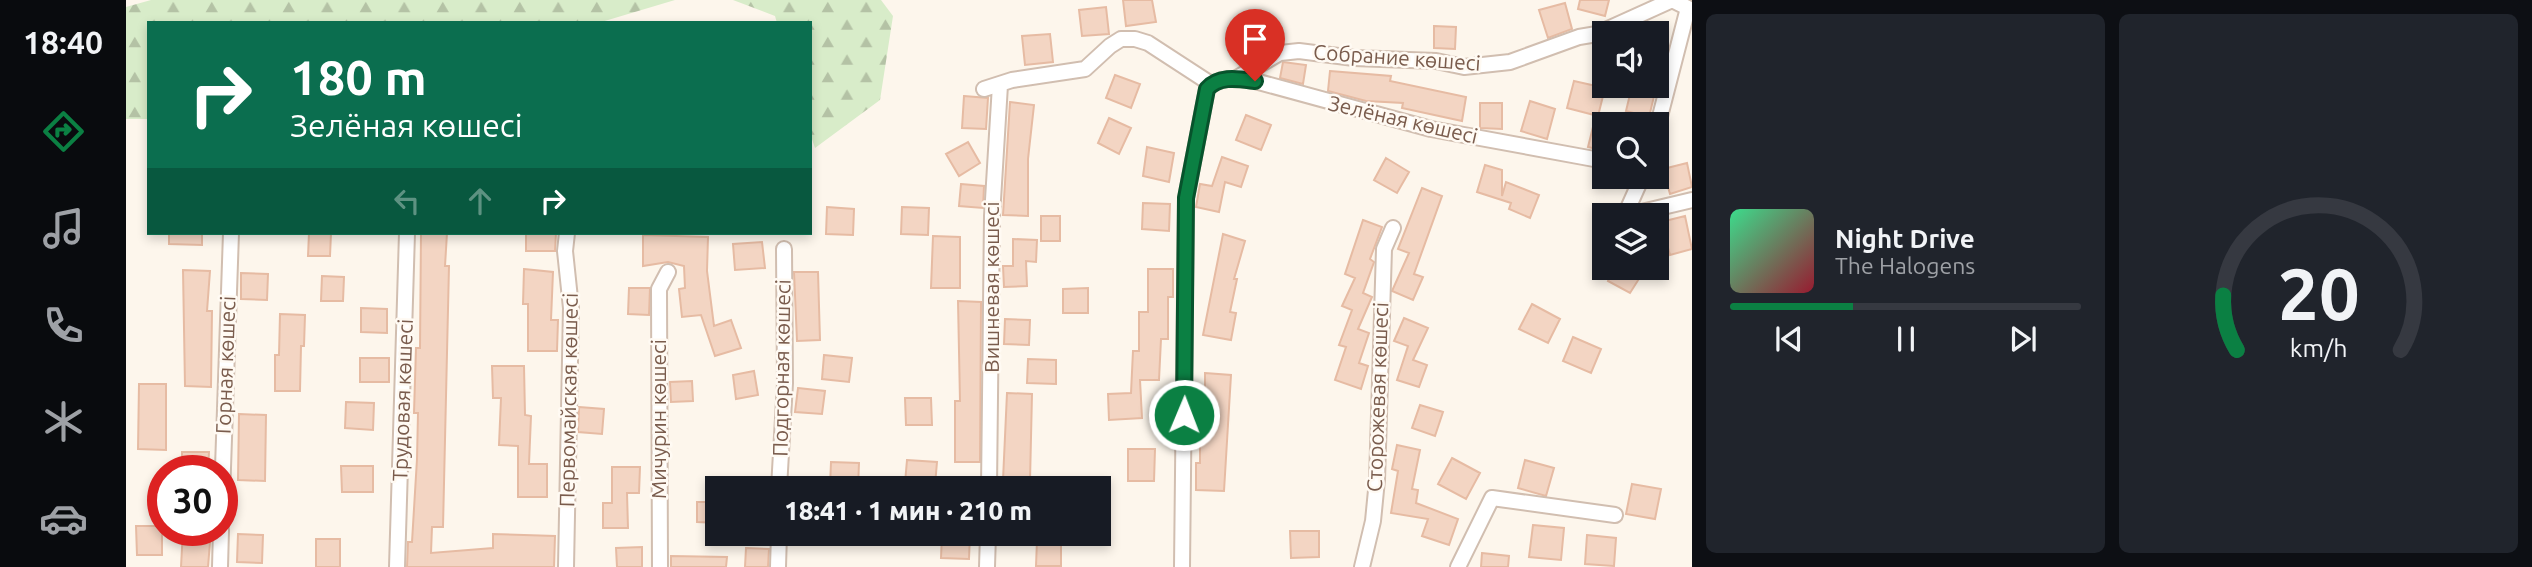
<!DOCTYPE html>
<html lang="ru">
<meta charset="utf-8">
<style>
body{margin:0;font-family:Ubuntu,sans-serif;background:#20242c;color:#f1f3f6;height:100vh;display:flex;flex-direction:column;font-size:26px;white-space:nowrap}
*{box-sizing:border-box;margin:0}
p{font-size:23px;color:#9ea1a6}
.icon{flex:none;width:38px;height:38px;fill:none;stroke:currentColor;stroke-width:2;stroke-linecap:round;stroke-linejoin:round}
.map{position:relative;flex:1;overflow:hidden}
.side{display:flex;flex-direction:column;gap:14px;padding:14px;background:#0d0f14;width:840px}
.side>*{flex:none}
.top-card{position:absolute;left:21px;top:21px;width:665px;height:214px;border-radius:0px;box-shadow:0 4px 10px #0003;background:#0b6e4f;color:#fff;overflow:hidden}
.buttons{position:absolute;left:1466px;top:21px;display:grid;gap:14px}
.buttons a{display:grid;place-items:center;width:77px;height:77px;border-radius:0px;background:#171b24;box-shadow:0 4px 10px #0003;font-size:35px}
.speed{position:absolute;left:21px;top:455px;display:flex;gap:14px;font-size:35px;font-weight:700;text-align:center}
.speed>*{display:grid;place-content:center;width:91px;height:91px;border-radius:50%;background:#171b24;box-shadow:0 4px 10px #0003;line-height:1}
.speed .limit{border:10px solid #d22;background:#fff;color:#111}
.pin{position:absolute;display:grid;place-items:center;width:60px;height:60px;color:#fff;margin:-72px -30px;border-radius:50% 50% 50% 0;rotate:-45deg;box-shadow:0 0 7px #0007}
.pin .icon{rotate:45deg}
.me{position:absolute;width:77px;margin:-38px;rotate:1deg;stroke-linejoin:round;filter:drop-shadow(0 0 5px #0008)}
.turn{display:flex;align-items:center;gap:24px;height:147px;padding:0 28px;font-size:32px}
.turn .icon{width:91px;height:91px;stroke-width:2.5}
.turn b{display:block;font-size:49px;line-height:60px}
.lanes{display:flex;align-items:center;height:66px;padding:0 28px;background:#0003;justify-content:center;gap:35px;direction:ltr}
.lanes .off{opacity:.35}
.side .widget{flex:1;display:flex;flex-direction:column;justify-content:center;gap:10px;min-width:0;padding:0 24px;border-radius:10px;background:#20242c}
.side .dial{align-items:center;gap:0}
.dial svg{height:182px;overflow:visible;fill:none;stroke:#363941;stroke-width:7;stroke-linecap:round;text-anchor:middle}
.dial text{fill:#f1f3f6;stroke:none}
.song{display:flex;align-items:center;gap:21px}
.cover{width:84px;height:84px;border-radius:10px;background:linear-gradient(135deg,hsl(150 70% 55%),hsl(350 70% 35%))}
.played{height:7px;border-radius:4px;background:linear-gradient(90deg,#0b8043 35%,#363941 35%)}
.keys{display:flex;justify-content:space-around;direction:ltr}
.side .tiles{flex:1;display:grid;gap:14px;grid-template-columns:repeat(2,1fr)}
.trip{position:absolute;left:579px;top:476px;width:406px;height:70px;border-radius:0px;background:#171b24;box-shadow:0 4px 10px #0003;font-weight:800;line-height:70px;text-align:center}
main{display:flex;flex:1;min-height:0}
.tabs{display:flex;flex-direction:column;width:126px;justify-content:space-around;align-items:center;background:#090b0e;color:#9ea1a6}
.tabs .icon{width:49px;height:49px}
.tabs .on{color:#0b8043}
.tabs b{font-size:32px;color:#f1f3f6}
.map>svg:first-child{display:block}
.forest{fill:url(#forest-firs)}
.building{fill:#f3d5c3;stroke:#e6bba3;stroke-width:2}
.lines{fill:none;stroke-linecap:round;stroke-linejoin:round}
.minor-casing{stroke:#d1beb0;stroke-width:18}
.minor{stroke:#fff;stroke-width:14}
.route-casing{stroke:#07532c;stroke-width:18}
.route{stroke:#0b8043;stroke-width:12}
.labels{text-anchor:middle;stroke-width:5;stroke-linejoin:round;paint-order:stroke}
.street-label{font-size:21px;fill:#7a5c4d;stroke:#fffaf3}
</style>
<main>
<nav class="tabs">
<b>18:40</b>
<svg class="icon on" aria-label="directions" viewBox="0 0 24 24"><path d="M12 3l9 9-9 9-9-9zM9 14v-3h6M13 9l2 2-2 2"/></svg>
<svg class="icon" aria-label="music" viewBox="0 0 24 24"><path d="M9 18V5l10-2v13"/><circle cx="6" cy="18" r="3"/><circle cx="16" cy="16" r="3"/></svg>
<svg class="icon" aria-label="phone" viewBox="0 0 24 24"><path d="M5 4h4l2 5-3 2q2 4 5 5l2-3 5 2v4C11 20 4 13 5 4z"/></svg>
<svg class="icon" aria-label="climate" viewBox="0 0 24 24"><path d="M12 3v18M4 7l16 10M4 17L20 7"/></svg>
<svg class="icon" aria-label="car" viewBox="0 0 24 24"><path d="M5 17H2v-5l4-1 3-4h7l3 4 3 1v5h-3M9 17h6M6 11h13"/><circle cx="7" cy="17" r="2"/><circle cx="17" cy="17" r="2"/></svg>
</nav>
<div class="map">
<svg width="1566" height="567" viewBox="0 0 1566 567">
<defs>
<pattern id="forest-firs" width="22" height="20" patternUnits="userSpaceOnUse" patternTransform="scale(1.75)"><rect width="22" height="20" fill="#d8ecc9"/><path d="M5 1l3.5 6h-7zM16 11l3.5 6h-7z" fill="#b4c2a5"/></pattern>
</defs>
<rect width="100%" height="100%" fill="#fdf6ec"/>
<path class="forest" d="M 25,0 L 549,0 L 472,23 L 23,23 L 23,119 L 0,119 L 0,7 Z
M 607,0 L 755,0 L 767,16 L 754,100 L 689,148 L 684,133 L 684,23 L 651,23 L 649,16 Z"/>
<path class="building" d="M 997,0 L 1026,0 L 1030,22 L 1000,26 Z
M 1454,0 L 1483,0 L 1479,16 L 1452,9 Z
M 1439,3 L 1446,29 L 1422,38 L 1413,10 Z
M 980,7 L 983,34 L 956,36 L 953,10 Z
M 1308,26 L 1330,27 L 1329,49 L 1308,48 Z
M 924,34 L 927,62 L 899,65 L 896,36 Z
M 1157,62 L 1180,65 L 1177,84 L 1154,78 Z
M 1204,71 L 1265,76 L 1264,81 L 1340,97 L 1336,121 L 1276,108 L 1277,103 L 1240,101 L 1202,91 Z
M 989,75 L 1014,84 L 1005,108 L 980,98 Z
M 1448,81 L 1479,88 L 1472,116 L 1441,108 Z
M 1506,86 L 1530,88 L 1523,117 L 1500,111 Z
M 838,96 L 862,98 L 860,129 L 836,128 Z
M 1404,101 L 1429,109 L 1421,139 L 1395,131 Z
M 884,102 L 908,105 L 902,159 L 902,216 L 877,215 Z
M 1354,103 L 1376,103 L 1376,129 L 1354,128 Z
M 1120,115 L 1145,125 L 1135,150 L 1110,140 Z
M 983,118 L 1005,128 L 993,154 L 972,143 Z
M 1468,123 L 1479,125 L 1479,151 L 1462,147 Z
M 842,142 L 854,163 L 833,176 L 820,154 Z
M 1021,147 L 1048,153 L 1043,182 L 1017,176 Z
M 1096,157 L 1122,166 L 1115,187 L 1099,182 L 1093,212 L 1070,207 L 1074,184 L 1086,186 Z
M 1260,158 L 1283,172 L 1271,193 L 1248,180 Z
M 1561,163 L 1566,187 L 1544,194 L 1537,169 Z
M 1359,165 L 1376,170 L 1376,196 L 1380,182 L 1413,195 L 1404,218 L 1383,209 L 1385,203 L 1351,192 Z
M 835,184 L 858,186 L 857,208 L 833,206 Z
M 1296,188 L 1316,196 L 1288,274 L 1297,277 L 1287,300 L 1266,291 L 1283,253 L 1272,249 Z
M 1017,203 L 1044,204 L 1043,231 L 1016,229 Z
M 701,207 L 728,209 L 727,235 L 700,234 Z
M 776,207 L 803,208 L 802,235 L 775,234 Z
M 915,216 L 934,216 L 934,241 L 915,241 Z
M 1559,216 L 1566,249 L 1544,255 L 1535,222 Z
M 1237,220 L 1256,227 L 1244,259 L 1248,262 L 1237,293 L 1246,297 L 1232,329 L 1243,333 L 1233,363 L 1242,366 L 1235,389 L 1209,380 L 1220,347 L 1213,345 L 1226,310 L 1216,306 L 1229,278 L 1219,274 Z
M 43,233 L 76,233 L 76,245 L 43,244 Z
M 183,233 L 205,233 L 204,256 L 182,256 Z
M 295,233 L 321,233 L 319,266 L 323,266 L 317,527 L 306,527 L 305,553 L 367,548 L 367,534 L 429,536 L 428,567 L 281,567 L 282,542 L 286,542 L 291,459 L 292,413 L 288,413 L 290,348 L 294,348 Z
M 400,233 L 430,233 L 429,251 L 400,251 Z
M 1097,234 L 1119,241 L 1108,279 L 1111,279 L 1104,312 L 1110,313 L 1105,340 L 1077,335 Z
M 517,235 L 582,237 L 581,271 L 588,326 L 605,320 L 615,348 L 589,356 L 575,315 L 556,317 L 553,289 L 559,288 L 558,266 L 542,262 L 517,266 Z
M 807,236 L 834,237 L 834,288 L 805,288 Z
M 887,239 L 911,240 L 910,262 L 900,261 L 901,286 L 878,287 L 877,266 L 887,266 Z
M 636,242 L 639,268 L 609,270 L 607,244 Z
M 1488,268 L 1504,268 L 1516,274 L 1504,293 L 1482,281 Z
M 398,269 L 427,272 L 425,320 L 432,320 L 431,351 L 402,351 L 402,304 L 397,304 Z
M 1022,269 L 1047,269 L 1047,297 L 1042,297 L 1042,339 L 1035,339 L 1033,380 L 1014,380 L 1016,418 L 983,420 L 982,394 L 1005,393 L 1007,351 L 1013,351 L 1013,312 L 1022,312 Z
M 57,270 L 84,271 L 81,311 L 86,311 L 85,387 L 59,386 Z
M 668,272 L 692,272 L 694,340 L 671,341 Z
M 115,273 L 142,274 L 141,300 L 115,299 Z
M 196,276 L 218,277 L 217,301 L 195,301 Z
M 503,288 L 524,288 L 523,315 L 502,314 Z
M 962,288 L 962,313 L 937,313 L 937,289 Z
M 832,301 L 855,302 L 854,462 L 829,462 L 829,401 L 834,401 Z
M 1406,304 L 1434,319 L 1422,343 L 1393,329 Z
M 235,308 L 261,309 L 261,333 L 235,332 Z
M 154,314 L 179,315 L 178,346 L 175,346 L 174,391 L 149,391 L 149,355 L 153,355 Z
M 1278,318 L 1302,328 L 1287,360 L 1301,365 L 1293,387 L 1271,380 L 1282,346 L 1268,341 Z
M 879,319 L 904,320 L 903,345 L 878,344 Z
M 1447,337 L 1475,349 L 1465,373 L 1437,361 Z
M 698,355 L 726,358 L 723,382 L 696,379 Z
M 234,358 L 263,358 L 263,382 L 234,382 Z
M 902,359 L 930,360 L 930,384 L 901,383 Z
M 366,366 L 398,366 L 399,415 L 405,416 L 403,464 L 421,464 L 421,497 L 392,497 L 392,446 L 373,445 L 375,398 L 367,398 Z
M 628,371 L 632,395 L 610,399 L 607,375 Z
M 1079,373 L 1105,375 L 1098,491 L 1070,490 L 1070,463 L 1074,463 L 1074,418 L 1079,418 Z
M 566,381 L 567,401 L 545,402 L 544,382 Z
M 13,384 L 40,384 L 40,450 L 12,449 Z
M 672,388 L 699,391 L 696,414 L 669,412 Z
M 881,393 L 906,394 L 904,481 L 877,480 Z
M 779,398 L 805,398 L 806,425 L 780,425 Z
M 220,402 L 248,403 L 247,430 L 219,428 Z
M 1294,405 L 1317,412 L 1309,436 L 1286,428 Z
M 453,407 L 478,409 L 476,434 L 452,432 Z
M 113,414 L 140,415 L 139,481 L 112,480 Z
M 1271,445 L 1294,450 L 1286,489 L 1292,490 L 1290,503 L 1332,519 L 1323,545 L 1296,536 L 1302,519 L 1265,513 L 1272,471 L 1266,469 Z
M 1002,449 L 1029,449 L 1028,481 L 1002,481 Z
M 56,452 L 83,452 L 82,471 L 56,471 Z
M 1326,458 L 1354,473 L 1340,499 L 1312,484 Z
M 781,460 L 811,462 L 809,485 L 779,483 Z
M 1399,460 L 1428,468 L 1420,496 L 1392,488 Z
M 705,462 L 733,463 L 732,488 L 704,487 Z
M 215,466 L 247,466 L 247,492 L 216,492 Z
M 486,467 L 514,467 L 513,493 L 501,493 L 502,528 L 477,528 L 477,503 L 486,503 Z
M 1506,484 L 1535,489 L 1529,519 L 1500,514 Z
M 571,502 L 592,502 L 592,523 L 571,522 Z
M 1407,525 L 1438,528 L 1435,560 L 1403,557 Z
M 10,526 L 36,526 L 36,555 L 11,555 Z
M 57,530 L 85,530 L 82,567 L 55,567 Z
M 1164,531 L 1193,531 L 1193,557 L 1165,558 Z
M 112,534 L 137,535 L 136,563 L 111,562 Z
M 816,534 L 844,534 L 843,559 L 815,558 Z
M 1461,535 L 1490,538 L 1488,566 L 1459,564 Z
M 190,539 L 214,539 L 214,567 L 190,567 Z
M 911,540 L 935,540 L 935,566 L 910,566 Z
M 516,547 L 516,567 L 491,567 L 490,548 Z
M 620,548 L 643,549 L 642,567 L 619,567 Z
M 1356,553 L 1383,556 L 1382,567 L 1355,567 Z
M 545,556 L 601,557 L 600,567 L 545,567 Z"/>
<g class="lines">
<defs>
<path id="minor" d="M 1109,79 L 1154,53 L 1173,51 L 1228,58 L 1310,61 L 1338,67 L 1384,62 L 1453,37 L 1471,34 L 1546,0 L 1562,8
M 858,89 L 886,80 L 959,69 L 984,46 L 995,39 L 1009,39 L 1022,43 L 1085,84
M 1531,128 L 1562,8
M 1499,215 L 1516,177
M 1503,215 L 1566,200
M 653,488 L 659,383 L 658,249
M 863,488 L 866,216 L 874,85
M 96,497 L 105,233
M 94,567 L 95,530
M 271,567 L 281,233
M 440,567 L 445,308 L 439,251 L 441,233
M 534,567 L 533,289 L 542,272
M 652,567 L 653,534
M 861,567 L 862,534
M 1056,567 L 1060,198 L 1081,89 C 1093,75 1113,79 1129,81 L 1305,129 L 1479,161
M 1236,567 L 1247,521 L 1251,480 L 1258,249 L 1267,228
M 1332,567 L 1366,498 L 1489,515"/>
</defs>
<use href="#minor" class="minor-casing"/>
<use href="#minor" class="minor"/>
</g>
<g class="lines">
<defs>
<path id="route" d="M 1058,415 L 1060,198 L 1081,89 C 1093,75 1113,79 1129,81"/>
</defs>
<use href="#route" class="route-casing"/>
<use href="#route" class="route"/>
</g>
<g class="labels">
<g class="street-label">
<text transform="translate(1271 58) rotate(4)" y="7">Собрание көшесі</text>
<text transform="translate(1277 120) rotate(13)" y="7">Зелёная көшесі</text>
<text transform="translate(866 287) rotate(-90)" y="7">Вишневая көшесі</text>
<text transform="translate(100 365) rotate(-88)" y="7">Горная көшесі</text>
<text transform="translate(656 368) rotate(-89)" y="7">Подгорная көшесі</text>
<text transform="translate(1252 397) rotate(-88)" y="7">Сторожевая көшесі</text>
<text transform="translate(277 400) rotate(-88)" y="7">Трудовая көшесі</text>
<text transform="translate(443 400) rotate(-89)" y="7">Первомайская көшесі</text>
<text transform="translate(533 419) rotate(-90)" y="7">Мичурин көшесі</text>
</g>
</g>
</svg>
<div class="buttons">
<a><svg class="icon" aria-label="sound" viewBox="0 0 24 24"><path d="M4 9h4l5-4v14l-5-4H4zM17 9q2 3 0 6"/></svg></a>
<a><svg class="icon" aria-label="search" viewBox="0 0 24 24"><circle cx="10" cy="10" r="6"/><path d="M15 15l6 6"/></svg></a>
<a><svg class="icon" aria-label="layers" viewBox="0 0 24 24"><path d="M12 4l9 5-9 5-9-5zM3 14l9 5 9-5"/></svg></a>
</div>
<div class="speed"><div class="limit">30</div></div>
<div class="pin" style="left:1129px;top:81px;background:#d93025"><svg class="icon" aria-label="arrive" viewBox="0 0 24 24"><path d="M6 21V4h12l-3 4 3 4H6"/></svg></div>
<svg class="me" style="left:1058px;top:415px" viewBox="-20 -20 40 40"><circle r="17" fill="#0b8043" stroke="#fff" stroke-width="3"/><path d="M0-11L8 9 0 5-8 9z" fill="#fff"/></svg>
<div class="trip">18:41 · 1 мин · 210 m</div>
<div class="top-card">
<div class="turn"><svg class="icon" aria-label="right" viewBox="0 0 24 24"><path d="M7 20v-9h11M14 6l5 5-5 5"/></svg><div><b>180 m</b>Зелёная көшесі</div></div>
<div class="lanes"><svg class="icon off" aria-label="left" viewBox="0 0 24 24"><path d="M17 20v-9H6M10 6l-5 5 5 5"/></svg><svg class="icon off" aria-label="ahead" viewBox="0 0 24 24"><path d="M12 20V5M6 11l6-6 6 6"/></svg><svg class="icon" aria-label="right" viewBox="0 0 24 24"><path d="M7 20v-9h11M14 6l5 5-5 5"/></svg></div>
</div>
</div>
<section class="side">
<div class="tiles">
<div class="widget">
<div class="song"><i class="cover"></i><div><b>Night Drive</b><p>The Halogens</p></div></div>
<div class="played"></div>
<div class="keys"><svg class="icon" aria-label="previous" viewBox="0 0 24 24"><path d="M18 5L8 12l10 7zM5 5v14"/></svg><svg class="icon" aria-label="pause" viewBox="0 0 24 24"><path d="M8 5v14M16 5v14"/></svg><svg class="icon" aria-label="next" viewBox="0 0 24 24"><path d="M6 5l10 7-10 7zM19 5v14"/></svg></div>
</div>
<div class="widget dial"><svg viewBox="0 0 100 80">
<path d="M14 69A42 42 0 1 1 86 69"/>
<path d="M14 69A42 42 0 0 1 8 45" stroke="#0b8043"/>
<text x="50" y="56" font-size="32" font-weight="700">20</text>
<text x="50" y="72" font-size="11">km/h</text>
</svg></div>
</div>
</section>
</main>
